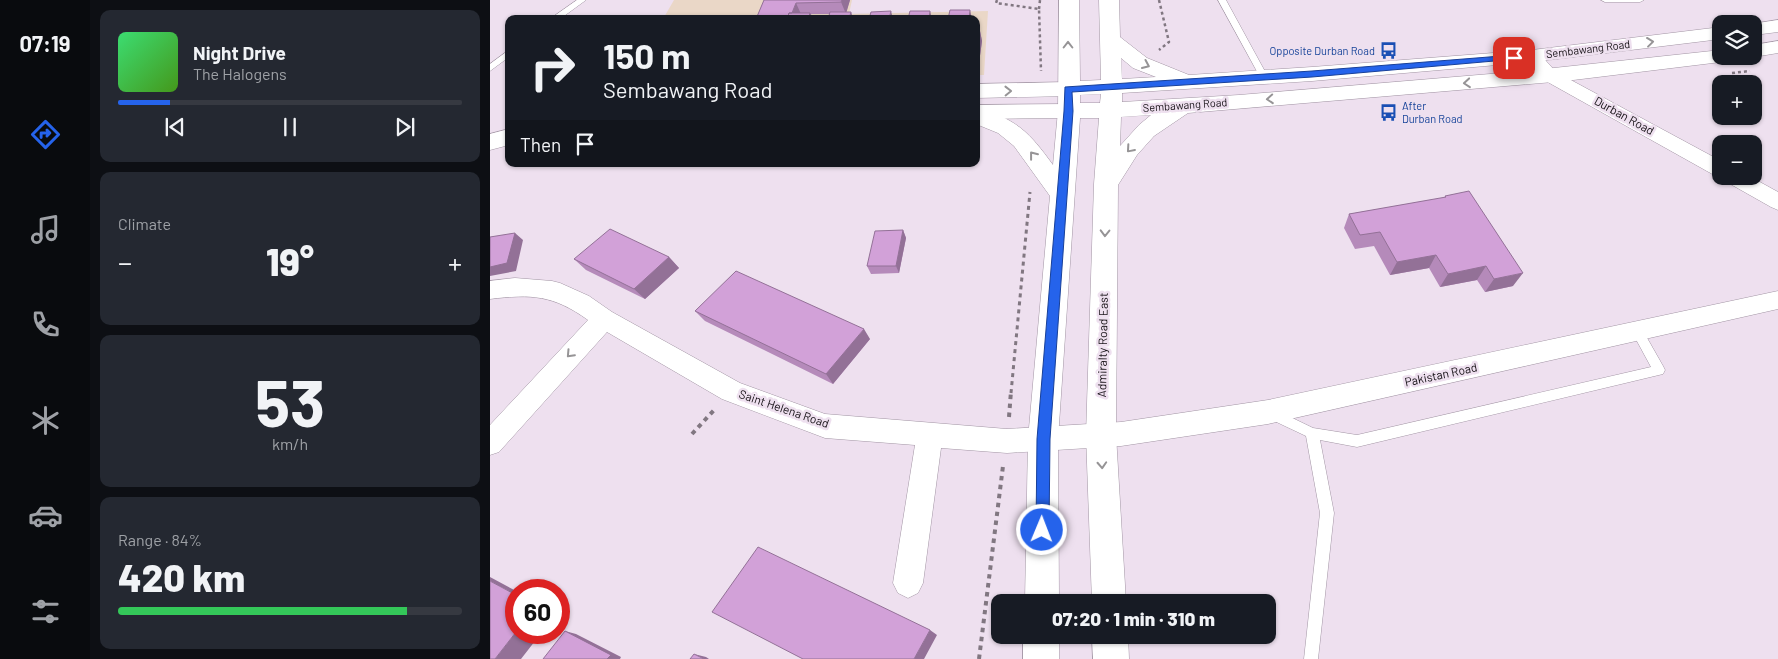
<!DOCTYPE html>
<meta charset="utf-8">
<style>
body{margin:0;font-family:Barlow,sans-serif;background:#242831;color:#f1f3f6;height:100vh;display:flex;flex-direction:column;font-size:19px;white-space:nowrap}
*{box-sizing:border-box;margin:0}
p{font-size:16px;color:#9ea1a6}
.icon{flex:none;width:28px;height:28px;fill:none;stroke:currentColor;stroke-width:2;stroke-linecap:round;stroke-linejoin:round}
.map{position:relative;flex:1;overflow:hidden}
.panel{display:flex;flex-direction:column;gap:10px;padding:10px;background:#0d0f14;width:400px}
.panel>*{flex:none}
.banner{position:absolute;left:15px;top:15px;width:475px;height:152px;border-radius:10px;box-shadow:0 1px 4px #0004;background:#171b24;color:#f1f3f6;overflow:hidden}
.controls{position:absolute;left:1222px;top:15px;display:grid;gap:10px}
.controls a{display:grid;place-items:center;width:50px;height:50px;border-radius:10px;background:#171b24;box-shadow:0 1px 4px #0004;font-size:25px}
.speed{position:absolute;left:15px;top:579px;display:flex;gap:10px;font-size:25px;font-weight:700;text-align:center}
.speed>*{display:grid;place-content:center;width:65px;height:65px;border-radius:50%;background:#171b24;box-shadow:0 1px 4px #0004;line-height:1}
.speed .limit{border:8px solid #d22;background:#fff;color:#111}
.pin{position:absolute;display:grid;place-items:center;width:42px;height:42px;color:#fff;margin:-21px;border-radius:10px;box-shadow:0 2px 8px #0006}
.me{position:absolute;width:55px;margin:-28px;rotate:1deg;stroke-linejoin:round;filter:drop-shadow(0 0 4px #0008)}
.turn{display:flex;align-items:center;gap:18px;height:105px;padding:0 15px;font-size:22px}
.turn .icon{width:65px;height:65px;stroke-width:2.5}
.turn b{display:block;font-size:35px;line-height:42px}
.then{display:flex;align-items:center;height:48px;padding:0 15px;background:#0003;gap:10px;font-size:19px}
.big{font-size:38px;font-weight:800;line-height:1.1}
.panel .widget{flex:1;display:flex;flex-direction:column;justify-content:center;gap:8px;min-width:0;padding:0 18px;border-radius:10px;background:#242831}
.panel .dial{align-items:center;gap:0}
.dial b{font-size:65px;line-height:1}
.song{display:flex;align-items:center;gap:15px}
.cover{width:60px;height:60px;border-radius:8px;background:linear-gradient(135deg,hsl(140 70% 55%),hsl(100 70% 35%))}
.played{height:5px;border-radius:2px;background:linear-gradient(90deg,#2563eb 15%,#363941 15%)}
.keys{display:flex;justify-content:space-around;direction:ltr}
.heat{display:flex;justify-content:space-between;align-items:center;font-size:28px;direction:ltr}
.charge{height:8px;border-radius:4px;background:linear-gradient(90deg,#34c759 84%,#363941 0)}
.trip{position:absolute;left:501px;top:594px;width:285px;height:50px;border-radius:10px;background:#171b24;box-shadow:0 1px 4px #0004;font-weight:800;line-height:50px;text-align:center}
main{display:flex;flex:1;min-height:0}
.menu{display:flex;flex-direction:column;width:90px;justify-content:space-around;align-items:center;background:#090b0e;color:#9ea1a6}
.menu .icon{width:35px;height:35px}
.menu .on{color:#2563eb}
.menu b{font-size:22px;color:#f1f3f6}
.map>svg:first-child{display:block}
.commercial{fill:#ead7c7}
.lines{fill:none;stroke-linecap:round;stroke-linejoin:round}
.service-casing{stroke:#a295a4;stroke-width:1}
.minor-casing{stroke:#a295a4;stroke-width:1}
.tertiary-casing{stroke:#a295a4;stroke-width:1}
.primary-casing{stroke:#a295a4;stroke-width:1}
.path-far2{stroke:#817781;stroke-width:2.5;stroke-dasharray:3 3;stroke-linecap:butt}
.path-far1{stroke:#817781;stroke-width:3;stroke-dasharray:4 4;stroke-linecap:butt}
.path{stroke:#817781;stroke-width:4;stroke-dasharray:4.5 4.5;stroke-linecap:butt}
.service{fill:#fff;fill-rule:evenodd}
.minor{fill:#fff;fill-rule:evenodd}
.tertiary{fill:#fff;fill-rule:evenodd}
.primary{fill:#fff;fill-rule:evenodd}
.wall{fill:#b58aba}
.shaded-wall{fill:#937197}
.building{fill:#d2a1d8;stroke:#937197}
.oneway{stroke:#969496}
.route{fill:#2563eb;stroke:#184099}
.labels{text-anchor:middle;stroke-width:5;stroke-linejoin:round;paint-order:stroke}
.far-street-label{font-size:11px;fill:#161116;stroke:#eee0ef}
.far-transit-label{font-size:11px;fill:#164399;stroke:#eee0ef;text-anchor:end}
.street-label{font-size:12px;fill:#161116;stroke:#eee0ef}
</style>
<main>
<nav class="menu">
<b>07:19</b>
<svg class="icon on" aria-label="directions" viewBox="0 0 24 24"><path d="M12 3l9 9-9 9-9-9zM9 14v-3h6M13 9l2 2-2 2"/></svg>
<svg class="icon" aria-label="music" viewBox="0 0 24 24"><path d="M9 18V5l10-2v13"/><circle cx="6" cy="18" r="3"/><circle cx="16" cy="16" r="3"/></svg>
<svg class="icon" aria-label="phone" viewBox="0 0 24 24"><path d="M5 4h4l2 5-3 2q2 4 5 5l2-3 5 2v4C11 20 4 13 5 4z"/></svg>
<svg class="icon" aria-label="climate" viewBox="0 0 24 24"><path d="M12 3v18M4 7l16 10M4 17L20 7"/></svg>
<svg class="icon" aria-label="car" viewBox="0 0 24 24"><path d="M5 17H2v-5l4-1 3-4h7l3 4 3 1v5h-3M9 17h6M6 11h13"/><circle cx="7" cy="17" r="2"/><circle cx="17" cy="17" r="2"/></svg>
<svg class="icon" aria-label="filters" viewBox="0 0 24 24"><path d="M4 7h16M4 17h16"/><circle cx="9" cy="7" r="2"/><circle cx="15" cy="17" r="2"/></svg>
</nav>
<section class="panel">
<div class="widget">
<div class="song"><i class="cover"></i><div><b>Night Drive</b><p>The Halogens</p></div></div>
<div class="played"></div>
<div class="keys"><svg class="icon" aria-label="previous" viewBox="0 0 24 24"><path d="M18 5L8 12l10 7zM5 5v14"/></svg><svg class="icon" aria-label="pause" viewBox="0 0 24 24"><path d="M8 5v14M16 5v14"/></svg><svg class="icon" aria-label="next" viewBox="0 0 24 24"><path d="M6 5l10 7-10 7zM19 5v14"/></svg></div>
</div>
<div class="widget"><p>Climate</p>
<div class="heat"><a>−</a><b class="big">19°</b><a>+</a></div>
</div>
<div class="widget dial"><b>53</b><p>km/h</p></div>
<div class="widget"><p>Range · 84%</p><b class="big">420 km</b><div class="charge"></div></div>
</section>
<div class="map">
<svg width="1288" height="659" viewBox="0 0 1288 659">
<rect width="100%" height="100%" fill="#eee0ef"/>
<path class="commercial" d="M 184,0 L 362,0 L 359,14 L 498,11 L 494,75 L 486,75 L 486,19 L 173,19 Z"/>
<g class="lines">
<defs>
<path id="service" d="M 87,0 L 96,0 L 70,19 L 60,19 Z
M 728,0 L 736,0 L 778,77 L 777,79 L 771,79 L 770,77 Z
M 1111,0 L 1154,0 L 1150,2 L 1115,2 Z
M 19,50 L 19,57 L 0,71 L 0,64 Z
M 1148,327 L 1152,329 L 1173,366 L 1175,370 L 1173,374 L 867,447 L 830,440 L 844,513 L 828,659 L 814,659 L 830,513 L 816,436 L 778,418 L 776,414 L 778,410 L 782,409 L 786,410 L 823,428 L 867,435 L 1161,367 L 1142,332 L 1144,329 Z"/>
<path id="minor" d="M 1042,50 L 1048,52 L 1066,72 L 1231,161 L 1231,176 L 1259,176 L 1288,192 L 1288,210 L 1281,207 L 1235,181 L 1232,177 L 1224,175 L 1054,80 L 1033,56 L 1036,52 Z
M 25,278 L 62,281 L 70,283 L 99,296 L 122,312 L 250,383 L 335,414 L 517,429 L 631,422 L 778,400 L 1288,291 L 1288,309 L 778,424 L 631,446 L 517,453 L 451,448 L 433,583 L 428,593 L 418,598 L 408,593 L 403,583 L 425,445 L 335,438 L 232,399 L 117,332 L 9,452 L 0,455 L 0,425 L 98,320 C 63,295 42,294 0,299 L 0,281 Z"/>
<path id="tertiary" d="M 578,82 L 586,84 L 589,89 L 586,94 L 578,96 L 486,98 L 486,84 Z
M 579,104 L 587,106 L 590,111 L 587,116 L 579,118 L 486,119 L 486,105 Z
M 19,129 L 19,145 L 0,150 L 0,134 Z"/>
<path id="primary" d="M 569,0 L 589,0 L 590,81 L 611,80 L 609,0 L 629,0 L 630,37 L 657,58 L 699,75 L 822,67 L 1042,50 L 1231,27 L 1231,39 L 1042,62 L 822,81 L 632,93 L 632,102 L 749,95 L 1036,71 L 1231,50 L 1231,56 L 1241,56 L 1238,61 L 1231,62 L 1075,81 L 698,113 L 664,136 L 647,155 L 628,185 L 626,435 L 636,602 L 602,602 L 596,435 L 604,184 L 609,118 L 590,118 L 568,439 L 569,602 L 535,602 L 538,439 L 560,196 L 524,146 L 508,133 L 486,124 L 486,108 C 527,119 539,132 563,165 L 568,111 ZM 631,58 L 643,68 L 666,77 L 632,79 ZM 611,94 L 610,103 L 590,103 L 590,95 ZM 661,115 L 649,125 L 630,146 L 631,117 Z
M 1288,20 L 1288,32 L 1264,35 L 1264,24 L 1261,24 Z
M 1288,41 L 1288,53 L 1264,57 L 1260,56 L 1264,56 L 1264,45 Z
M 533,635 L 569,635 L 569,659 L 533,659 Z
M 602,635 L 638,635 L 639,659 L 603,659 Z"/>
</defs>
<use href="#service" class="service-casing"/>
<use href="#minor" class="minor-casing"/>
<use href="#tertiary" class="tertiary-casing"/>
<use href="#primary" class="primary-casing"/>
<path class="path-far2" d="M 507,0 L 506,3 L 549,9 L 551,71
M 669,0 L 679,42 L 669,50
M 549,9 L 550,0
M 1242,73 L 1260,71"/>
<path class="path-far1" d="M 521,393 L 540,192"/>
<path class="path" d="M 519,417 L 521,391
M 202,434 L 225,409
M 489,659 L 513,466"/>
<use href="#service" class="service"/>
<use href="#minor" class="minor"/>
<use href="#tertiary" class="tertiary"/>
<use href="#primary" class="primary"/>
</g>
<path class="wall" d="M 274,0 L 360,0 L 356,12 L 361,12 L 363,19 L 338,19 L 340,14 L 321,14 L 323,19 L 266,19 Z
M 486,26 L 489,26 L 492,41 L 489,63 L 486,63 Z
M 955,196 L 1023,286 L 995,292 L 987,280 L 950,287 L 939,268 L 900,275 L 884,246 L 865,249 L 854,228 L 859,214 L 954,198 Z
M 413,230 L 416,238 L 409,273 L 381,274 L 377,266 Z
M 179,257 L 189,268 L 155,299 L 96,270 L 84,259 Z
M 205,311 L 380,339 L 343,384 L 215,321 Z"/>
<path class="shaded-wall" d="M 352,0 L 360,0 L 356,14 L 351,2 Z
M 306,3 L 311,14 L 300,19 Z
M 480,10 L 482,19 L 479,19 Z
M 401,11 L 403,19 L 399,19 Z
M 440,11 L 442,19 L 439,19 Z
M 361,12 L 363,19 L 359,19 Z
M 320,13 L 323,19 L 318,19 Z
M 489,26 L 492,41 L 489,63 L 486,49 Z
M 413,230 L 416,238 L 409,273 L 406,266 Z
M 25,233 L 33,240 L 26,271 L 0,276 L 0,267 Z
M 946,255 L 939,268 L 900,275 L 907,262 Z
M 179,257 L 189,268 L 155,299 L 144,289 Z
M 996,266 L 987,280 L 950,287 L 958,274 Z
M 1033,273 L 1023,286 L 995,292 L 1004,279 Z
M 374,329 L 380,339 L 343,384 L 336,374 Z
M 0,577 L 26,591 L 26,595 L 0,581 Z
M 440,630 L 447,635 L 434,659 L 424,659 Z
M 75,631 L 86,634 L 131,657 L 130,659 L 117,659 Z
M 26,632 L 52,632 L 31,659 L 5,659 Z
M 204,654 L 216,657 L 219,659 L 214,659 Z"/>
<path class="building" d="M 274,0 L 352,0 L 351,2 L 306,3 L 302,13 L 299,13 L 297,19 L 266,19 Z
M 460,10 L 480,10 L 479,19 L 458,19 Z
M 401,11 L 399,19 L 379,19 L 381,12 Z
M 420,11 L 440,11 L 439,19 L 418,19 Z
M 340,12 L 361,12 L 359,19 L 338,19 Z
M 299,13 L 320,13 L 318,19 L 297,19 Z
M 486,26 L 489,26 L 486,45 Z
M 979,191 L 1033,273 L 1004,279 L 996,266 L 958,274 L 946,255 L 907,262 L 890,232 L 870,235 L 859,214 L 956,197 L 955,196 Z
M 120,229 L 179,257 L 144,289 L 84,259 Z
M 413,230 L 406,266 L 377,266 L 385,231 Z
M 25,233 L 17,263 L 0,267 L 0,237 Z
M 246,271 L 374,329 L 336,374 L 205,311 Z
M 268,547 L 440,630 L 424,659 L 313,659 L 222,612 Z
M 0,581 L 26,595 L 26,632 L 5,659 L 0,659 Z
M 75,631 L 121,655 L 117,659 L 53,659 Z
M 204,654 L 214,659 L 200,659 Z"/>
<defs><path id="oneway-chevron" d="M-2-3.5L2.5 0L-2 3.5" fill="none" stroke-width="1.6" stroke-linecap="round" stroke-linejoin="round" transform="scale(1.25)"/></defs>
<g class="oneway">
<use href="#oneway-chevron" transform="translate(1160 42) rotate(-7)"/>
<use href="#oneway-chevron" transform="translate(578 45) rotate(-90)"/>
<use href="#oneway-chevron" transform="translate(656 65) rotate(24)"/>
<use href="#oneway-chevron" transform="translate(977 83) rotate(175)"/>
<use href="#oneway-chevron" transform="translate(518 91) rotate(-1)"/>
<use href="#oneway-chevron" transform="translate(780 99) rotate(176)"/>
<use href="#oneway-chevron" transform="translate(640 149) rotate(131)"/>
<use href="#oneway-chevron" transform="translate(543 155) rotate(-128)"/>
<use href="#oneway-chevron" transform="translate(615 233) rotate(91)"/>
<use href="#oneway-chevron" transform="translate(80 354) rotate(133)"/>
<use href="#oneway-chevron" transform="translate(612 465) rotate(87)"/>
</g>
<path class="route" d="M 1024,55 L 1027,56 L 1027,59 L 822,77 L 582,92 L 583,111 L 560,439 L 559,530 L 557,534 L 552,536 L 548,534 L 546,530 L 547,439 L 574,111 L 575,87 L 822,71 Z"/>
<defs>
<symbol id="bus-bare" viewBox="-9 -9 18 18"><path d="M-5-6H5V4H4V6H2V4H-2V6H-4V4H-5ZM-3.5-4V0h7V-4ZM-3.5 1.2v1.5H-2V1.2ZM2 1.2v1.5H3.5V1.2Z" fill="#1a4fb4" stroke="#eee0ef" stroke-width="2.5" paint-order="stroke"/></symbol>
</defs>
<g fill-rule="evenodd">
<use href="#bus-bare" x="886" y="38" width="25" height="25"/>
<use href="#bus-bare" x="886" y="100" width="25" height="25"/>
</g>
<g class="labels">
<g class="far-street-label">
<text transform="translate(1098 49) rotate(-7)" y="4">Sembawang Road</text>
<text transform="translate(695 105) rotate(-4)" y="4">Sembawang Road</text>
</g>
<g class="far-transit-label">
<text x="885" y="55">Opposite Durban Road</text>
<text x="912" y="110" text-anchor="start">After<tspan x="912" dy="13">Durban Road</tspan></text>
</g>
<g class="street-label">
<text transform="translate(1134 116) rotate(29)" y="4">Durban Road</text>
<text transform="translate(613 345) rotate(-89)" y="4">Admiralty Road East</text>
<text transform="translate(951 375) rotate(-12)" y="4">Pakistan Road</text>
<text transform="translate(294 409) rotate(19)" y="4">Saint Helena Road</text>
</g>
</g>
</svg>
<div class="controls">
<a><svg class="icon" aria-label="layers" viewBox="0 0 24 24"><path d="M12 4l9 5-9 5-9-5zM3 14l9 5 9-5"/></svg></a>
<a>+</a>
<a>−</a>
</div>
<div class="speed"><div class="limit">60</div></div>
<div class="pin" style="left:1024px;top:58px;background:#d93025"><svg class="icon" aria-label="arrive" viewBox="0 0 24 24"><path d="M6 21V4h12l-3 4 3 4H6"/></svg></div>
<svg class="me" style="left:552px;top:530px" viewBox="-20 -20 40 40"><circle r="17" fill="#2563eb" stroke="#fff" stroke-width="3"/><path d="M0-11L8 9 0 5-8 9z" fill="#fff"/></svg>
<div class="trip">07:20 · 1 min · 310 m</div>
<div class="banner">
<div class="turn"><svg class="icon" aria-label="right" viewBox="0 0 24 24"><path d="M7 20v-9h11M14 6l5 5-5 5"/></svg><div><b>150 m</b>Sembawang Road</div></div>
<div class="then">Then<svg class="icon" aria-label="arrive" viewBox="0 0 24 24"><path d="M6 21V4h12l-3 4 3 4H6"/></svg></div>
</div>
</div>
</main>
